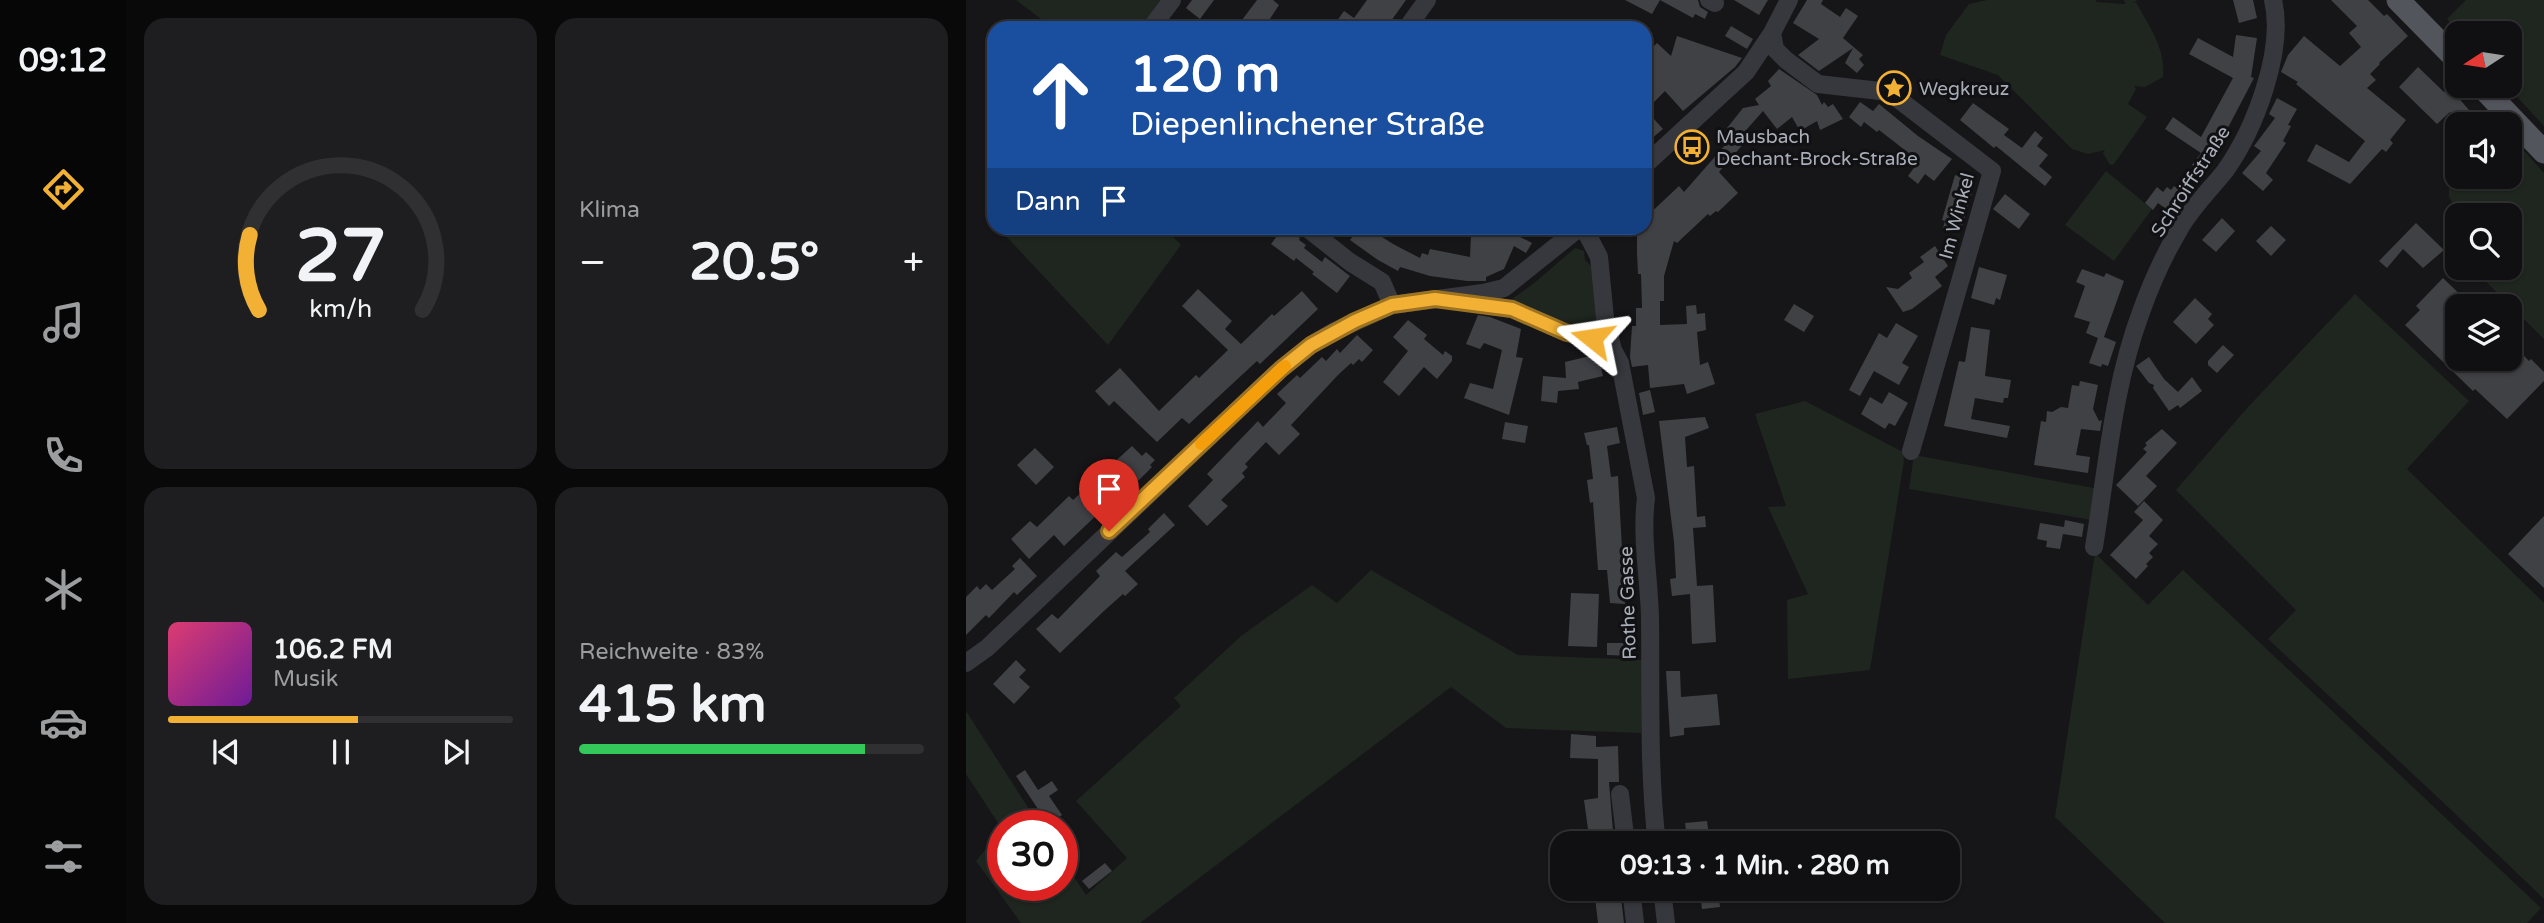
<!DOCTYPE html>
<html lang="de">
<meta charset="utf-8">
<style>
body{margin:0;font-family:"Varela Round",sans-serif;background:#1e1e20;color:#f1f3f6;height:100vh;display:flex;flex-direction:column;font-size:26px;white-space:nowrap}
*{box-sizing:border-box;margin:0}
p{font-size:23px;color:#9c9d9f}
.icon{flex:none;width:38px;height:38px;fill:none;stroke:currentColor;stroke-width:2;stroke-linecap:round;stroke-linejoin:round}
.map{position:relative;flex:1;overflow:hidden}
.drawer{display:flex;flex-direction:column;gap:18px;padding:18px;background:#09090a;width:840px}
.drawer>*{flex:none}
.guide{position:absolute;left:21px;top:21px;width:665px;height:214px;border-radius:21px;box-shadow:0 2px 5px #0004,0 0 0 2px #303032;background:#1a4fa0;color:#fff;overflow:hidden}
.needle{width:46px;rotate:258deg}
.buttons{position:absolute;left:1479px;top:21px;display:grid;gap:14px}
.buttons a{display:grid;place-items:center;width:77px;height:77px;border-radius:14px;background:#101012;box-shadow:0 2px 5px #0004,0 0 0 2px #303032;font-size:35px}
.speed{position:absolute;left:21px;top:810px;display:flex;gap:14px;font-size:35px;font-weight:700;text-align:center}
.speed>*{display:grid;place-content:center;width:91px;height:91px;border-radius:50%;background:#101012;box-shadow:0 2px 5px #0004,0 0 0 2px #303032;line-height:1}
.speed .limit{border:10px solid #d22;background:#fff;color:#111}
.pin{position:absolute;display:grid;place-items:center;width:60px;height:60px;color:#fff;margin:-72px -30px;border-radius:50% 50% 50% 0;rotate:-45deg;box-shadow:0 0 7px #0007}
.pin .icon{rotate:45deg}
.me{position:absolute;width:77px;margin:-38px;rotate:285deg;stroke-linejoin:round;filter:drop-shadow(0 0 5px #0008)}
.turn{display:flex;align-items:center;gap:24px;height:147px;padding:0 28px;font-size:32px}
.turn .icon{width:91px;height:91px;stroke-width:2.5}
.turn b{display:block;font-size:49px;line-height:60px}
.then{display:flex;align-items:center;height:66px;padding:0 28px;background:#0003;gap:14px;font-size:26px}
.big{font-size:52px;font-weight:700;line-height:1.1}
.drawer .tile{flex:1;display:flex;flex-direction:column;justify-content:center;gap:10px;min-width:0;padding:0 24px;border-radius:21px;background:#1e1e20}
.drawer .dial{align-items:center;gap:0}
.dial svg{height:182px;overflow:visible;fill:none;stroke:#303032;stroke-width:7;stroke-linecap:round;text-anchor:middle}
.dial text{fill:#f1f3f6;stroke:none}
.song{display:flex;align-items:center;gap:21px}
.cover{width:84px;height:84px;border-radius:10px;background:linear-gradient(135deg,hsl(340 70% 55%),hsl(280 70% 35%))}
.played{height:7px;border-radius:4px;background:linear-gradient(90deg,#f2b134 55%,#303032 55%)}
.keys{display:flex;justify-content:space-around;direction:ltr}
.heat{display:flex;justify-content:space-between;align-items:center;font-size:38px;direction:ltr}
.charge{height:10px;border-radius:5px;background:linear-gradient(90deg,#34c759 83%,#303032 0)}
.drawer .tiles{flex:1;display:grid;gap:18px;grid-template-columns:repeat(2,1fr)}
.trip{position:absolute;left:584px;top:831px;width:410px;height:70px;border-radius:21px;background:#101012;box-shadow:0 2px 5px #0004,0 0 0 2px #303032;font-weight:700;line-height:70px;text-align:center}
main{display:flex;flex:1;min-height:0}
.dock{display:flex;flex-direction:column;width:126px;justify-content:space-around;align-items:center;background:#060607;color:#9c9d9f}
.dock .icon{width:49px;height:49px}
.dock .active{color:#f2b134}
.dock b{font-size:32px;color:#f1f3f6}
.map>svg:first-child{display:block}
.green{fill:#1e261f}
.building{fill:#404145}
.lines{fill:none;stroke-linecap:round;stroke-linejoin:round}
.minor{stroke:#37383d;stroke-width:18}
.major{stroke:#53555c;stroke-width:23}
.route-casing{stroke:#9d7322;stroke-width:18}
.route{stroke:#f2b134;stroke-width:12}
.slow{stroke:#f59e0b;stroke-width:12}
.labels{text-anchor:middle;stroke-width:6;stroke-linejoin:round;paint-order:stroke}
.poi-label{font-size:19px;fill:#a8adb8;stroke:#111113;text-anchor:start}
.street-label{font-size:19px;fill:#a8adb8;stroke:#111113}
</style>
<main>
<nav class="dock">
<b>09:12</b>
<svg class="icon active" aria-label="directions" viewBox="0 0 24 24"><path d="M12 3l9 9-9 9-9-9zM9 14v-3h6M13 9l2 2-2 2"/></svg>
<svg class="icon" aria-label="music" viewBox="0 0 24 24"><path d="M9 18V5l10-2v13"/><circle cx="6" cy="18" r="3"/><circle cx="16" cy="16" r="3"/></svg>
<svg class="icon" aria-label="phone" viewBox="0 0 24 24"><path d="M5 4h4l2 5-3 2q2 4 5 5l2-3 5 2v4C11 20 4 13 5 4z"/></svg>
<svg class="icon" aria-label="climate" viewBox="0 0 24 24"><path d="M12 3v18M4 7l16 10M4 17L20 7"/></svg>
<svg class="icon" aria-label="car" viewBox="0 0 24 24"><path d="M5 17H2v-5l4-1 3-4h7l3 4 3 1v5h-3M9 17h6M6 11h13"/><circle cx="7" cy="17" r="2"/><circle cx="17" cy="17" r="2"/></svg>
<svg class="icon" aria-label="filters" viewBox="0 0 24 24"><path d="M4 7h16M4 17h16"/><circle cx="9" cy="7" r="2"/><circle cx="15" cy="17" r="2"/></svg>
</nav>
<section class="drawer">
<div class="tiles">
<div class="tile dial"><svg viewBox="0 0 100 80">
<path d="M14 69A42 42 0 1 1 86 69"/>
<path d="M14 69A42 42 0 0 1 10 36" stroke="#f2b134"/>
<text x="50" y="56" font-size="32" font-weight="700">27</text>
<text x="50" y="72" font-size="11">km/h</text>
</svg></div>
<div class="tile"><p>Klima</p>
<div class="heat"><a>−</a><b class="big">20.5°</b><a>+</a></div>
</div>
<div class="tile">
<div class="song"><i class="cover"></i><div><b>106.2 FM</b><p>Musik</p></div></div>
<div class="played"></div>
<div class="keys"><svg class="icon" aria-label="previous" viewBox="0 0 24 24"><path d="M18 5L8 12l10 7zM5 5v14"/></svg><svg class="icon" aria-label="pause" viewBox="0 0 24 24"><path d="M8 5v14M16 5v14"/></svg><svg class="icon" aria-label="next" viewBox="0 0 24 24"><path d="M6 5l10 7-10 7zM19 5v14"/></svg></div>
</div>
<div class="tile"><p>Reichweite · 83%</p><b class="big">415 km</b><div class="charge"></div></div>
</div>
</section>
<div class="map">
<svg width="1578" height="923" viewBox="0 0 1578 923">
<rect width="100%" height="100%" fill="#161618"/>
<path class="green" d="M 50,0 L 201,0 L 179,28 L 87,28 Z
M 1021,0 L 1129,0 L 1131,2 L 1159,4 L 1158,0 L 1172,0 L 1165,3 L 1170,2 C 1183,26 1200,49 1197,77 L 1179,87 L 1168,86 L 1170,89 L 1162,104 L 1181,117 L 1148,164 L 1144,165 L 1137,153 L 1139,150 L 1122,154 L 1106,149 L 1032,75 L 974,55 L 980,35 L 1003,4 Z
M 1500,0 L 1578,0 L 1578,126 L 1541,86 L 1544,86 L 1544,33 L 1492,33 L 1481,19 Z
M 1491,125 L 1491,177 L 1544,177 L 1544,135 L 1578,173 L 1578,339 L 1506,268 L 1544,268 L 1544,215 L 1494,215 L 1483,197 L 1482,133 Z
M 1140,171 L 1186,209 L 1148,261 L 1099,225 Z
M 41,228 L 199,228 L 215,245 L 142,345 L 37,233 Z
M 609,248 L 618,251 L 619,260 L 625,266 L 633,328 C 600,328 573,313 543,301 L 567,284 Z
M 1389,294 L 1503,401 L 1441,469 L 1578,603 L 1578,899 L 1480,805 L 1302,639 L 1330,610 L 1210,490 L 1282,407 Z
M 839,401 L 937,452 L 938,461 L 904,670 L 822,679 L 821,600 L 842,594 L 802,507 L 820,506 L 789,414 Z
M 948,455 L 1133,489 L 1126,520 L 943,489 Z
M 1129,553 L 1182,605 L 1217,570 L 1575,908 L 1561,923 L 1199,923 L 1089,817 Z
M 405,570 L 552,655 L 677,660 L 675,733 L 540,728 L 485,687 L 174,923 L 55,923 L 10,861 L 36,829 L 0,774 L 0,711 L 74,826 L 37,826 L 37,886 L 96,886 L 96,859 L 120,895 L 161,858 L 110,801 L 215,706 L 208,698 L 275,636 L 346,585 L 371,603 Z"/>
<path class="building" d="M 226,0 L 248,0 L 234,19 L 220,8 Z
M 291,0 L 307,0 L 313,5 L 298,28 L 270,28 Z
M 401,0 L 440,0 L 420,28 L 366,28 L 378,11 L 388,18 Z
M 659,0 L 694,0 L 686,14 Z
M 694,0 L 732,0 L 734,7 L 742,12 L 739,19 L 729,14 L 727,18 Z
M 768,0 L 802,0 L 793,15 Z
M 841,0 L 857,0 L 855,4 L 874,17 L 880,8 L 892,16 L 877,38 L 897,55 L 893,59 L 898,65 L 891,73 L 879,63 L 887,48 L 853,71 L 832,55 L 853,39 L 827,23 Z
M 1267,0 L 1287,0 L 1291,18 L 1273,23 Z
M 1365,0 L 1402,0 L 1418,16 L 1421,14 L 1442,36 L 1413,63 L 1414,64 L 1404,74 L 1410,80 L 1401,88 L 1440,120 L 1424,140 L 1427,143 L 1420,152 L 1416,149 L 1384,184 L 1341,161 L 1350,144 L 1383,162 L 1399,141 L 1330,84 L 1332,82 L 1315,72 L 1322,55 L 1338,36 L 1374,66 L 1395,47 L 1383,33 L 1391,26 Z
M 765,26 L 787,39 L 781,49 L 759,36 Z
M 1270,35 L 1291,38 L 1285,77 L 1288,78 L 1244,162 L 1246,163 L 1238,174 L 1226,165 L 1235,153 L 1199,129 L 1207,117 L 1235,137 L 1267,78 L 1223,54 L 1232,38 L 1267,57 Z
M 711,36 L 776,58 L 769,67 L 717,111 L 699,91 L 680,110 L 697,129 L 679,144 L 679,55 L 691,43 L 705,56 Z
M 1452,67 L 1478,92 L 1483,87 L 1503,110 L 1491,120 L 1484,112 L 1471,124 L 1433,87 Z
M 813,69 L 851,95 L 856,105 L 858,102 L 862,107 L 867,104 L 877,119 L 854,130 L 851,121 L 834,131 L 826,117 L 811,129 L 797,111 L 774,137 L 779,142 L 753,172 L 772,193 L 752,212 L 750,211 L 744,216 L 742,214 L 711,243 L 708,241 L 698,276 L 698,301 L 694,301 L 694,325 L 721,324 L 720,306 L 730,305 L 731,314 L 739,313 L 740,330 L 731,332 L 734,365 L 742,362 L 749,384 L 721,394 L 718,384 L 684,388 L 682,365 L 666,367 L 664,357 L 666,326 L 670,326 L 670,308 L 676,308 L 675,274 L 672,274 L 671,253 L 671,228 L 679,228 L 679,218 L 713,186 L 718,192 L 768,135 L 761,128 L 777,108 L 793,105 L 789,99 L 805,86 L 802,81 Z
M 1311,98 L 1331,109 L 1322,125 L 1325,126 L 1317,141 L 1320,143 L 1300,173 L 1307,180 L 1297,191 L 1276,173 L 1295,151 L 1288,146 L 1309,118 L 1303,114 Z
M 894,102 L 907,111 L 913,104 L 952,136 L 986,159 L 968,181 L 959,174 L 952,184 L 942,176 L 953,161 L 913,130 L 911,132 L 898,122 L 895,127 L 883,117 Z
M 1007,103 L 1043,129 L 1038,135 L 1056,148 L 1069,131 L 1077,138 L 1071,146 L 1082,155 L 1073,166 L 1086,177 L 1079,186 L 1030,146 L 1028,148 L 994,120 Z
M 989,175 L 1005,180 L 1002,191 L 1006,193 L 996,226 L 990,224 L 988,232 L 977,228 L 979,221 L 976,220 Z
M 1208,186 L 1221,196 L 1207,214 L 1192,203 L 1187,210 L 1179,203 L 1191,187 L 1197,192 L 1201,187 L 1205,190 Z
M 1039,194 L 1064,214 L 1053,229 L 1027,209 Z
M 1256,218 L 1269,231 L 1250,252 L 1236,240 Z
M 1450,223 L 1478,250 L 1457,268 L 1437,249 L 1421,268 L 1413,261 Z
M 1305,226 L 1320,240 L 1305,256 L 1290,241 Z
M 317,228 L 334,238 L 333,240 L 340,245 L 338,248 L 356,262 L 359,257 L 384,276 L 371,293 L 346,274 L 348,272 L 330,258 L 328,261 L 305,244 Z
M 393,228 L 402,228 L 427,244 L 454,258 L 456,253 L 462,255 L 464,249 L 504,257 L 505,236 L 514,236 L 515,231 L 532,237 L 537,228 L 566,243 L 560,253 L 548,246 L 538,269 L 520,277 L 520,281 L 501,281 L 464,276 L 434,267 L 432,271 L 412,260 L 384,240 Z
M 969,246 L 982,266 L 969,277 L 976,286 L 946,309 L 937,312 L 920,287 L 932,289 L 946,278 L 943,273 L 958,262 L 954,257 Z
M 1013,267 L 1041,275 L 1034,300 L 1030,298 L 1028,305 L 1005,298 Z
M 1116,269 L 1138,277 L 1140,273 L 1158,281 L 1138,337 L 1150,342 L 1142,366 L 1136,364 L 1135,367 L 1123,363 L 1132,338 L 1120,333 L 1124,322 L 1108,317 L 1119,286 L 1110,282 Z
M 1477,278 L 1506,306 L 1491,306 L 1491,359 L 1544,359 L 1544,342 L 1563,361 L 1565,359 L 1578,372 L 1578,381 L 1541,419 L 1509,389 L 1507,391 L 1439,325 L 1454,310 L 1450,306 Z
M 232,289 L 266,321 L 259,329 L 275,344 L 306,314 L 308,316 L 336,291 L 352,309 L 294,364 L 291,361 L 223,424 L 216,418 L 191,442 L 148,401 L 143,406 L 129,391 L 154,368 L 193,411 L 230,375 L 233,378 L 262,350 L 216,306 Z
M 1229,298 L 1246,314 L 1242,319 L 1248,325 L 1230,344 L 1207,322 Z
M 828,304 L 848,316 L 838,332 L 818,320 Z
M 512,315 L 524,317 L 555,329 L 550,357 L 557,358 L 543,415 L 498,398 L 504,383 L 527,389 L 536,350 L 518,343 L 514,349 L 500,344 Z
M 442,320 L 461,335 L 458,339 L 477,355 L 479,351 L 486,356 L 486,361 L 471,379 L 458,367 L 433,396 L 417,382 L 442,351 L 427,337 Z
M 930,323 L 952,336 L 936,363 L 943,367 L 933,385 L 908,371 L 894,396 L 883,390 L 913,333 L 921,338 Z
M 1005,327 L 1024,330 L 1019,376 L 1045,380 L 1042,398 L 1038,398 L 1037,403 L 1009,398 L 1005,419 L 1044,426 L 1041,438 L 978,426 L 993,361 L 999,362 Z
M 391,335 L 407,350 L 396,362 L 393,359 L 387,365 L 385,363 L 373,374 L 325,425 L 334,434 L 313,455 L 300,442 L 279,464 L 282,467 L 276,473 L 279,477 L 255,500 L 262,506 L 241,526 L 222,506 L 247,480 L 241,474 L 292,421 L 297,427 L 320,403 L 311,394 L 331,375 L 334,378 L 356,357 L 360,361 L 371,349 L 374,353 Z
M 1257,345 L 1268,355 L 1251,373 L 1242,365 L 1242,361 Z
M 632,354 L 637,376 L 612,382 L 613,389 L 592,391 L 591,403 L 575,401 L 577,376 L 600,378 L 599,362 Z
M 1183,357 L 1198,379 L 1212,392 L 1226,377 L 1236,391 L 1214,408 L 1212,405 L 1203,411 L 1187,388 L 1188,385 L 1183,383 L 1170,366 Z
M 1114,381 L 1132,385 L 1127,409 L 1133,421 L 1136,420 L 1134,431 L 1115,429 L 1110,455 L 1124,457 L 1122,473 L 1068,465 L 1075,421 L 1080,422 L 1081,411 L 1086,412 L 1095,407 L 1102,408 L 1106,385 L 1113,386 Z
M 684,390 L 689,412 L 677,415 L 673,393 Z
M 923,392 L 942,403 L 929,426 L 923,423 L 919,429 L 895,414 L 904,397 L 916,404 Z
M 739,417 L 743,428 L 719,437 L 721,467 L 728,466 L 731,517 L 739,516 L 740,527 L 727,528 L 731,586 L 747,585 L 750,642 L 726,644 L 724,594 L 706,596 L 704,579 L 710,578 L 708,542 L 693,421 Z
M 539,422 L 562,426 L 559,443 L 536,439 Z
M 651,427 L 654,443 L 641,446 L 645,477 L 652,476 L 659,604 L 644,603 L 641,570 L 632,570 L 627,502 L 624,503 L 621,480 L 627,479 L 623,445 L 621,445 L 618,433 Z
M 1196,429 L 1211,443 L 1180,476 L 1191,486 L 1172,506 L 1150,485 L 1181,452 L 1177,449 L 1181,445 L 1179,443 Z
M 166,446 L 176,456 L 180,452 L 189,460 L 184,465 L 186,467 L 170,483 L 168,481 L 148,504 L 138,512 L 136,510 L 98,546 L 88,535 L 63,559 L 45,539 L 64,521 L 71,527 L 103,496 L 107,500 Z
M 69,448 L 88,467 L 70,485 L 51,465 Z
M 1178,501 L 1197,520 L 1183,536 L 1192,544 L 1183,553 L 1187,557 L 1180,564 L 1182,566 L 1170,579 L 1144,555 L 1177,520 L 1168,512 Z
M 198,513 L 209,525 L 159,571 L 172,584 L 159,596 L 157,594 L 139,610 L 94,653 L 70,629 L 86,614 L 92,619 L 134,576 L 130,571 L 150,552 L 156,557 L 184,532 L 182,529 Z
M 1578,516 L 1578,588 L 1542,554 Z
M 1099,520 L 1118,524 L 1116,537 L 1097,534 L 1094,549 L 1080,547 L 1081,541 L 1071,539 L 1074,523 L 1098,527 Z
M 54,558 L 71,576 L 51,595 L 48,592 L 23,618 L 20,615 L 0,635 L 0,597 L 11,586 L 14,590 L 20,584 L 26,590 L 49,569 L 46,566 Z
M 605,593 L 633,594 L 631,647 L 602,646 Z
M 641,643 L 667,643 L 667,656 L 641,655 Z
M 50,660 L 60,670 L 53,677 L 64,687 L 48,704 L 27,684 Z
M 700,671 L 714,671 L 715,697 L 751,694 L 754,725 L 718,728 L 718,735 L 704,737 Z
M 605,734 L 630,736 L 630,747 L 652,746 L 653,782 L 643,782 L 648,844 L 624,844 L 618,800 L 632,798 L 632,759 L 604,758 Z
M 59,770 L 72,790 L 86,781 L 92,790 L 83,796 L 96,815 L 82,824 L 50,776 Z
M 741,821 L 744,844 L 722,844 L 719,823 Z
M 139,863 L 146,871 L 123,889 L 116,881 Z
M 628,889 L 654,889 L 658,923 L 632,923 Z
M 752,891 L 754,907 L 736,909 L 734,893 Z"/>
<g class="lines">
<path class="minor" d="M 743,0 L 749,3
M 185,28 L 206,0
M 441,28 L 461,0
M 806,33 L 809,49 L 820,60 L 852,84 L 923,92 L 1026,171 L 945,451
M 679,165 L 780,72 L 806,33 L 823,0
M 341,228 L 384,262 L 416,282 L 426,305
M 618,228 L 633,257 L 639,318 L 647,350 L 654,363 L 680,498 C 675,537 683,577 684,617 C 685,693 682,768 691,844
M 500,302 L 546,309 L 601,333 L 626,338
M 1128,547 C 1141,468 1147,387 1175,312 C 1185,284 1198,255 1213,230 C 1225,208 1244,190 1259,171 C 1289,129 1319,50 1307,0
M 0,663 L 21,648 L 315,369 L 345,345 L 367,332 L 426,305 L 517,293 L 538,288 L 613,228
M 654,794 L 660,844
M 665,889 L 669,923
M 696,889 L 700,923"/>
<path class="major" d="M 1432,0 L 1491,60
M 1515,86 L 1578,152"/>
</g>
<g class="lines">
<defs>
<path id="route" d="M 143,531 L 315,369 L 345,345 L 389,321 L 426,305 L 469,299 L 546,309 L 601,333 L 626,338"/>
</defs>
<use href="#route" class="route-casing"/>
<use href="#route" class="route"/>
<path class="slow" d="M 235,444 L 319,366"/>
</g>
<defs>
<symbol id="sight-ring" viewBox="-11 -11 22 22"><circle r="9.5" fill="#111113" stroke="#f2b134" stroke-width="1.5"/><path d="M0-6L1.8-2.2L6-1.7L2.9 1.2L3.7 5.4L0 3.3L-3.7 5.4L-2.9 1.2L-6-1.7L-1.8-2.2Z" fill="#f2b134"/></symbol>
<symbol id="bus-ring" viewBox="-11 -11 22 22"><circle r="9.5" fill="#111113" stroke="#f2b134" stroke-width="1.5"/><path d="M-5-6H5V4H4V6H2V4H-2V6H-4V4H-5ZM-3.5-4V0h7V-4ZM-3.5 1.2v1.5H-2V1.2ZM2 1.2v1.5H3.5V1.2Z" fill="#f2b134"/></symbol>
</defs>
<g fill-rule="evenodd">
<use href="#sight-ring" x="909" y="69" width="38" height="38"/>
<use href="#bus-ring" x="707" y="128" width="38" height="38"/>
</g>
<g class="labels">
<g class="poi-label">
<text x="953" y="95">Wegkreuz</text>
<text x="750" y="143">Mausbach<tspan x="750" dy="22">Dechant-Brock-Straße</tspan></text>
</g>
<g class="street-label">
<text transform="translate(1224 181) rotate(-57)" y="7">Schroiffstraße</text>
<text transform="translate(990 216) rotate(-75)" y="7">Im Winkel</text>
<text transform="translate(661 603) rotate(-92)" y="7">Rothe Gasse</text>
</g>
</g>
</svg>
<div class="buttons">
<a><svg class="needle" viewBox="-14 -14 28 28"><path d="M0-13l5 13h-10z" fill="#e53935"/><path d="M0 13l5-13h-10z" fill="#9c9d9f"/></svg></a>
<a><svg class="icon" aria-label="sound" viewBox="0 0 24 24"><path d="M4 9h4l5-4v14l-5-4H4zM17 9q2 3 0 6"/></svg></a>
<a><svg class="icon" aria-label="search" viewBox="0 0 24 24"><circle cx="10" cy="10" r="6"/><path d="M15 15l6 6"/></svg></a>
<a><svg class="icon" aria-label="layers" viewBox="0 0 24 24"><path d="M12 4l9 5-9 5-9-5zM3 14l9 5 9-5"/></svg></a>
</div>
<div class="speed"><div class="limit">30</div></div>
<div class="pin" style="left:143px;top:531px;background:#d93025"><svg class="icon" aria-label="arrive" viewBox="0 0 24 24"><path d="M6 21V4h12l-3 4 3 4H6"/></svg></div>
<svg class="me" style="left:626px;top:338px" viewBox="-20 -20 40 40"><path d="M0-17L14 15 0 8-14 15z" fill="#f2b134" stroke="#fff" stroke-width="4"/></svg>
<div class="trip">09:13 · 1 Min. · 280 m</div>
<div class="guide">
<div class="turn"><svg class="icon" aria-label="ahead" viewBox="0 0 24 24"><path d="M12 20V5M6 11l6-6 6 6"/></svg><div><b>120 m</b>Diepenlinchener Straße</div></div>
<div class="then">Dann<svg class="icon" aria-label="arrive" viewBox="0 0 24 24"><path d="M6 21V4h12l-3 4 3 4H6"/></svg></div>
</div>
</div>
</main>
